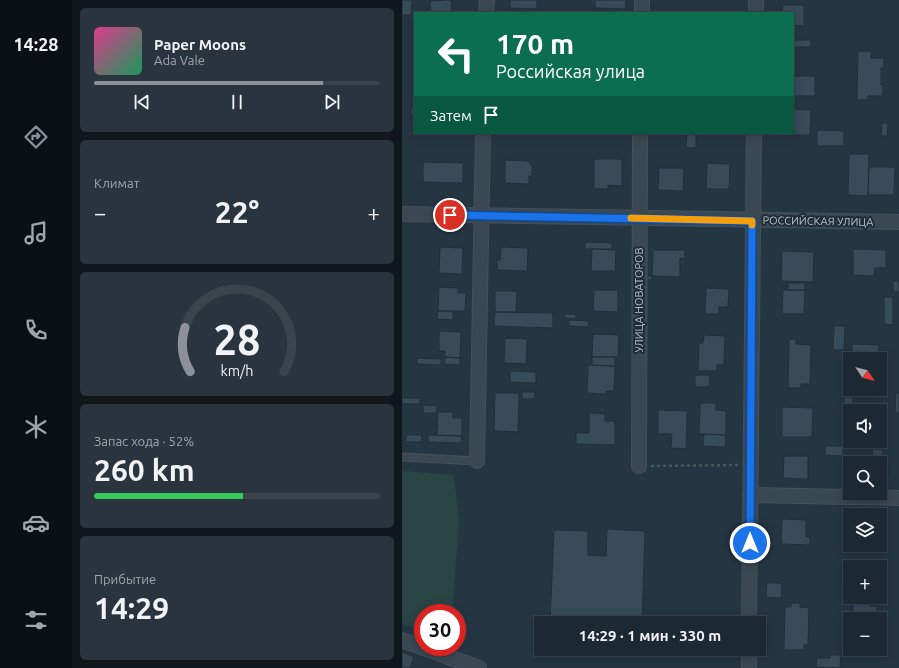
<!DOCTYPE html>
<html lang="ru">
<meta charset="utf-8">
<style>
body{margin:0;font-family:Ubuntu,sans-serif;background:#29343e;color:#f1f3f6;height:100vh;display:flex;flex-direction:column;font-size:15px;white-space:nowrap}
*{box-sizing:border-box;margin:0}
p{font-size:13px;color:#a0a6ac}
.icon{flex:none;width:22px;height:22px;fill:none;stroke:currentColor;stroke-width:2;stroke-linecap:round;stroke-linejoin:round}
.map{position:relative;flex:1;overflow:hidden}
.details{display:flex;flex-direction:column;gap:8px;padding:8px;background:#0f161c;width:330px}
.details>*{flex:none}
.banner{position:absolute;left:12px;top:12px;width:380px;height:122px;border-radius:0px;box-shadow:0 2px 10px #0003,0 0 0 1px #3a444d;background:#0b6e4f;color:#fff;overflow:hidden}
.needle{width:26px;rotate:125deg}
.buttons{position:absolute;left:441px;top:352px;display:grid;gap:8px}
.buttons a{display:grid;place-items:center;width:44px;height:44px;border-radius:0px;background:#1c2832;box-shadow:0 2px 10px #0003,0 0 0 1px #3a444d;font-size:20px}
.speed{position:absolute;left:12px;top:604px;display:flex;gap:8px;font-size:20px;font-weight:700;text-align:center}
.speed>*{display:grid;place-content:center;width:52px;height:52px;border-radius:50%;background:#1c2832;box-shadow:0 2px 10px #0003,0 0 0 1px #3a444d;line-height:1}
.speed .limit{border:6px solid #d22;background:#fff;color:#111}
.pin{position:absolute;display:grid;place-items:center;width:34px;height:34px;color:#fff;margin:-17px;border:2px solid #fff;border-radius:50%;box-shadow:0 1px 4px #0007}
.me{position:absolute;width:44px;margin:-22px;rotate:0deg;stroke-linejoin:round;filter:drop-shadow(0 0 3px #0008)}
.turn{display:flex;align-items:center;gap:14px;height:84px;padding:0 16px;font-size:18px}
.turn .icon{width:52px;height:52px;stroke-width:2.5}
.turn b{display:block;font-size:28px;line-height:34px}
.then{display:flex;align-items:center;height:38px;padding:0 16px;background:#0003;gap:8px;font-size:15px}
.big{font-size:30px;font-weight:600;line-height:1.1}
.details .card{flex:1;display:flex;flex-direction:column;justify-content:center;gap:6px;min-width:0;padding:0 14px;border-radius:6px;background:#29343e}
.details .dial{align-items:center;gap:0}
.dial svg{height:104px;overflow:visible;fill:none;stroke:#3a444d;stroke-width:7;stroke-linecap:round;text-anchor:middle}
.dial text{fill:#f1f3f6;stroke:none}
.song{display:flex;align-items:center;gap:12px}
.cover{width:48px;height:48px;border-radius:6px;background:linear-gradient(135deg,hsl(330 70% 55%),hsl(150 70% 35%))}
.played{height:4px;border-radius:2px;background:linear-gradient(90deg,#8c9099 80%,#3a444d 80%)}
.keys{display:flex;justify-content:space-around;direction:ltr}
.heat{display:flex;justify-content:space-between;align-items:center;font-size:22px;direction:ltr}
.charge{height:6px;border-radius:3px;background:linear-gradient(90deg,#34c759 52%,#3a444d 0)}
.trip{position:absolute;left:132px;top:616px;width:232px;height:40px;border-radius:0px;background:#1c2832;box-shadow:0 2px 10px #0003,0 0 0 1px #3a444d;font-weight:600;line-height:40px;text-align:center}
main{display:flex;flex:1;min-height:0}
.dock{display:flex;flex-direction:column;width:72px;justify-content:space-around;align-items:center;background:#0b1014;color:#a0a6ac}
.dock .icon{width:28px;height:28px}
.dock .on{color:#8c9099}
.dock b{font-size:18px;color:#f1f3f6}
.map>svg:first-child{display:block}
.green{fill:#284443}
.building{fill:#374b59;stroke:#212f3a}
.lines{fill:none;stroke-linecap:round;stroke-linejoin:round}
.lane-casing{stroke:#44515c;stroke-width:9}
.street-casing{stroke:#44515c;stroke-width:16}
.path{stroke:#415b5a;stroke-width:2.5;stroke-dasharray:3 3;stroke-linecap:butt}
.lane{stroke:#3a4852;stroke-width:7}
.street{stroke:#3a4852;stroke-width:14}
.route-casing{stroke:#114b97;stroke-width:10}
.route{stroke:#1a73e8;stroke-width:7}
.slow{stroke:#f59e0b;stroke-width:7}
.labels{text-anchor:middle;stroke-width:4;stroke-linejoin:round;paint-order:stroke}
.street-label{font-size:11px;fill:#b7c2cc;stroke:#1f2d38}
</style>
<main>
<nav class="dock">
<b>14:28</b>
<svg class="icon on" aria-label="directions" viewBox="0 0 24 24"><path d="M12 3l9 9-9 9-9-9zM9 14v-3h6M13 9l2 2-2 2"/></svg>
<svg class="icon" aria-label="music" viewBox="0 0 24 24"><path d="M9 18V5l10-2v13"/><circle cx="6" cy="18" r="3"/><circle cx="16" cy="16" r="3"/></svg>
<svg class="icon" aria-label="phone" viewBox="0 0 24 24"><path d="M5 4h4l2 5-3 2q2 4 5 5l2-3 5 2v4C11 20 4 13 5 4z"/></svg>
<svg class="icon" aria-label="climate" viewBox="0 0 24 24"><path d="M12 3v18M4 7l16 10M4 17L20 7"/></svg>
<svg class="icon" aria-label="car" viewBox="0 0 24 24"><path d="M5 17H2v-5l4-1 3-4h7l3 4 3 1v5h-3M9 17h6M6 11h13"/><circle cx="7" cy="17" r="2"/><circle cx="17" cy="17" r="2"/></svg>
<svg class="icon" aria-label="filters" viewBox="0 0 24 24"><path d="M4 7h16M4 17h16"/><circle cx="9" cy="7" r="2"/><circle cx="15" cy="17" r="2"/></svg>
</nav>
<section class="details">
<div class="card">
<div class="song"><i class="cover"></i><div><b>Paper Moons</b><p>Ada Vale</p></div></div>
<div class="played"></div>
<div class="keys"><svg class="icon" aria-label="previous" viewBox="0 0 24 24"><path d="M18 5L8 12l10 7zM5 5v14"/></svg><svg class="icon" aria-label="pause" viewBox="0 0 24 24"><path d="M8 5v14M16 5v14"/></svg><svg class="icon" aria-label="next" viewBox="0 0 24 24"><path d="M6 5l10 7-10 7zM19 5v14"/></svg></div>
</div>
<div class="card"><p>Климат</p>
<div class="heat"><a>−</a><b class="big">22°</b><a>+</a></div>
</div>
<div class="card dial"><svg viewBox="0 0 100 80">
<path d="M14 69A42 42 0 1 1 86 69"/>
<path d="M14 69A42 42 0 0 1 10 35" stroke="#8c9099"/>
<text x="50" y="56" font-size="32" font-weight="700">28</text>
<text x="50" y="72" font-size="11">km/h</text>
</svg></div>
<div class="card"><p>Запас хода · 52%</p><b class="big">260 km</b><div class="charge"></div></div>
<div class="card"><p>Прибытие</p><b class="big">14:29</b></div>
</section>
<div class="map">
<svg width="497" height="668" viewBox="0 0 497 668">
<rect width="100%" height="100%" fill="#253643"/>
<path class="green" d="M 0,471 L 52,475 L 57,521 L 50,613 L 21,613 L 21,630 L 0,624 Z"/>
<path class="building" d="M 0,0 L 10,0 L 9,15 L 0,15 Z
M 49,0 L 50,13 L 29,13 L 28,1 Z
M 108,0 L 135,0 L 135,9 L 108,8 Z
M 193,0 L 224,0 L 223,9 L 193,8 Z
M 381,5 L 402,5 L 402,26 L 391,25 L 391,13 L 380,13 Z
M 391,40 L 409,40 L 409,47 L 391,47 Z
M 456,51 L 469,51 L 469,58 L 482,58 L 482,68 L 479,68 L 479,85 L 481,85 L 481,96 L 466,96 L 466,100 L 455,100 Z
M 391,76 L 413,76 L 413,96 L 391,96 Z
M 9,108 L 13,108 L 13,115 L 9,115 Z
M 391,109 L 409,110 L 408,135 L 380,135 L 380,133 L 391,133 Z
M 480,123 L 486,123 L 485,136 L 479,136 Z
M 415,130 L 442,131 L 442,146 L 415,146 Z
M 285,133 L 294,133 L 294,148 L 284,147 Z
M 447,154 L 467,154 L 466,196 L 446,195 Z
M 192,159 L 220,159 L 220,186 L 206,185 L 206,189 L 192,189 Z
M 103,160 L 127,161 L 128,164 L 130,164 L 130,176 L 127,176 L 127,184 L 103,183 Z
M 21,162 L 61,163 L 61,183 L 21,182 Z
M 305,163 L 328,164 L 327,189 L 304,189 Z
M 467,167 L 493,167 L 492,195 L 466,195 Z
M 257,168 L 282,168 L 281,191 L 256,190 Z
M 183,242 L 210,243 L 210,249 L 183,249 Z
M 38,247 L 61,248 L 60,274 L 37,273 Z
M 99,247 L 126,248 L 125,271 L 95,270 L 95,260 L 98,260 Z
M 190,249 L 214,250 L 213,271 L 189,271 Z
M 451,249 L 484,250 L 484,268 L 473,268 L 472,276 L 451,275 Z
M 251,250 L 283,250 L 283,259 L 278,258 L 278,277 L 250,276 Z
M 380,251 L 412,252 L 411,282 L 379,281 Z
M 245,276 L 250,276 L 250,280 L 245,280 Z
M 491,281 L 497,281 L 497,292 L 491,292 Z
M 386,283 L 403,283 L 403,290 L 386,290 Z
M 37,287 L 56,288 L 56,293 L 64,293 L 63,311 L 36,311 Z
M 304,288 L 327,289 L 326,307 L 317,307 L 317,314 L 303,314 Z
M 192,290 L 216,290 L 216,312 L 191,311 Z
M 381,290 L 403,290 L 402,314 L 380,314 Z
M 93,291 L 115,291 L 114,312 L 93,312 Z
M 482,297 L 491,297 L 491,325 L 482,324 Z
M 36,311 L 51,311 L 51,320 L 35,319 Z
M 93,312 L 151,313 L 151,328 L 92,326 Z
M 163,314 L 174,314 L 174,319 L 163,318 Z
M 167,320 L 187,321 L 186,327 L 167,326 Z
M 432,326 L 443,326 L 442,350 L 431,350 Z
M 37,331 L 59,332 L 58,358 L 43,357 L 43,351 L 37,351 Z
M 191,334 L 217,335 L 216,357 L 190,357 Z
M 302,335 L 323,336 L 322,365 L 315,365 L 315,371 L 296,371 L 297,343 L 301,343 Z
M 103,338 L 125,339 L 124,364 L 102,363 Z
M 387,339 L 394,339 L 394,344 L 409,345 L 408,384 L 399,384 L 399,388 L 386,388 Z
M 450,344 L 477,345 L 477,357 L 474,356 L 474,359 L 450,359 Z
M 43,357 L 58,358 L 58,365 L 42,364 Z
M 190,357 L 213,357 L 213,366 L 190,365 Z
M 15,358 L 39,359 L 39,365 L 15,364 Z
M 186,365 L 213,366 L 212,391 L 204,391 L 204,394 L 185,393 Z
M 108,371 L 134,372 L 134,383 L 108,382 Z
M 293,375 L 308,375 L 307,387 L 293,387 Z
M 120,392 L 133,392 L 132,399 L 120,399 Z
M 93,393 L 117,393 L 116,432 L 92,431 Z
M 494,393 L 497,393 L 497,413 L 493,413 Z
M 442,397 L 451,397 L 451,407 L 442,407 Z
M 0,398 L 18,398 L 18,404 L 0,404 Z
M 298,403 L 314,403 L 314,410 L 324,411 L 324,435 L 297,434 Z
M 21,405 L 35,406 L 34,413 L 21,413 Z
M 380,407 L 411,408 L 410,437 L 380,437 Z
M 256,410 L 285,411 L 284,449 L 269,448 L 270,434 L 256,434 Z
M 36,412 L 51,412 L 51,418 L 60,418 L 60,436 L 35,435 Z
M 187,413 L 203,414 L 203,421 L 213,421 L 213,445 L 174,444 L 174,433 L 187,433 Z
M 302,434 L 324,435 L 323,447 L 301,446 Z
M 4,435 L 20,435 L 19,442 L 4,442 Z
M 26,435 L 60,436 L 59,443 L 26,442 Z
M 423,446 L 441,446 L 441,456 L 423,455 Z
M 471,449 L 481,449 L 480,484 L 478,484 L 478,463 L 470,463 Z
M 382,456 L 406,456 L 406,479 L 381,478 Z
M 482,465 L 487,465 L 486,478 L 482,478 Z
M 380,519 L 404,520 L 404,537 L 408,537 L 408,545 L 379,544 Z
M 205,529 L 243,531 L 240,623 L 148,623 L 152,530 L 186,531 L 186,555 L 204,556 Z
M 448,561 L 456,561 L 456,567 L 448,567 L 447,582 L 440,582 L 440,566 L 448,566 Z
M 365,583 L 380,583 L 379,598 L 364,597 Z
M 389,603 L 398,603 L 398,607 L 407,608 L 406,645 L 402,645 L 402,650 L 382,650 L 383,607 L 389,607 Z
M 451,603 L 468,603 L 468,606 L 475,606 L 474,619 L 450,619 Z
M 147,649 L 177,649 L 177,651 L 147,650 Z
M 206,649 L 239,649 L 239,652 L 206,651 Z
M 450,649 L 468,649 L 468,651 L 450,651 Z
M 0,652 L 12,657 L 8,668 L 0,668 Z
M 428,655 L 439,655 L 438,668 L 414,667 L 415,658 L 428,658 Z"/>
<g class="lines">
<defs>
<path id="lane" d="M 0,457 L 75,461"/>
<path id="street" d="M 84,13 L 85,0
M 240,13 L 240,0
M 354,13 L 354,0
M 0,214 L 497,222
M 75,461 L 81,133
M 237,466 L 238,133
M 348,495 L 497,498
M 347,623 L 352,133
M 0,640 L 77,668
M 347,668 L 347,649"/>
</defs>
<use href="#lane" class="lane-casing"/>
<use href="#street" class="street-casing"/>
<path class="path" d="M 249,466 L 336,465"/>
<use href="#lane" class="lane"/>
<use href="#street" class="street"/>
</g>
<g class="lines">
<defs>
<path id="route" d="M 48,215 L 350,221 L 348,543"/>
</defs>
<use href="#route" class="route-casing"/>
<use href="#route" class="route"/>
<path class="slow" d="M 229,218 L 350,221 L 350,225"/>
</g>
<g class="labels">
<g class="street-label">
<text transform="translate(416 221) rotate(1)" y="4">РОССИЙСКАЯ УЛИЦА</text>
<text transform="translate(237 300) rotate(-90)" y="4">УЛИЦА НОВАТОРОВ</text>
</g>
</g>
</svg>
<div class="buttons">
<a><svg class="needle" viewBox="-14 -14 28 28"><path d="M0-13l5 13h-10z" fill="#e53935"/><path d="M0 13l5-13h-10z" fill="#a0a6ac"/></svg></a>
<a><svg class="icon" aria-label="sound" viewBox="0 0 24 24"><path d="M4 9h4l5-4v14l-5-4H4zM17 9q2 3 0 6"/></svg></a>
<a><svg class="icon" aria-label="search" viewBox="0 0 24 24"><circle cx="10" cy="10" r="6"/><path d="M15 15l6 6"/></svg></a>
<a><svg class="icon" aria-label="layers" viewBox="0 0 24 24"><path d="M12 4l9 5-9 5-9-5zM3 14l9 5 9-5"/></svg></a>
<a>+</a>
<a>−</a>
</div>
<div class="speed"><div class="limit">30</div></div>
<div class="pin" style="left:48px;top:215px;background:#d93025"><svg class="icon" aria-label="arrive" viewBox="0 0 24 24"><path d="M6 21V4h12l-3 4 3 4H6"/></svg></div>
<svg class="me" style="left:348px;top:543px" viewBox="-20 -20 40 40"><circle r="17" fill="#1a73e8" stroke="#fff" stroke-width="3"/><path d="M0-11L8 9 0 5-8 9z" fill="#fff"/></svg>
<div class="trip">14:29 · 1 мин · 330 m</div>
<div class="banner">
<div class="turn"><svg class="icon" aria-label="left" viewBox="0 0 24 24"><path d="M17 20v-9H6M10 6l-5 5 5 5"/></svg><div><b>170 m</b>Российская улица</div></div>
<div class="then">Затем<svg class="icon" aria-label="arrive" viewBox="0 0 24 24"><path d="M6 21V4h12l-3 4 3 4H6"/></svg></div>
</div>
</div>
</main>
